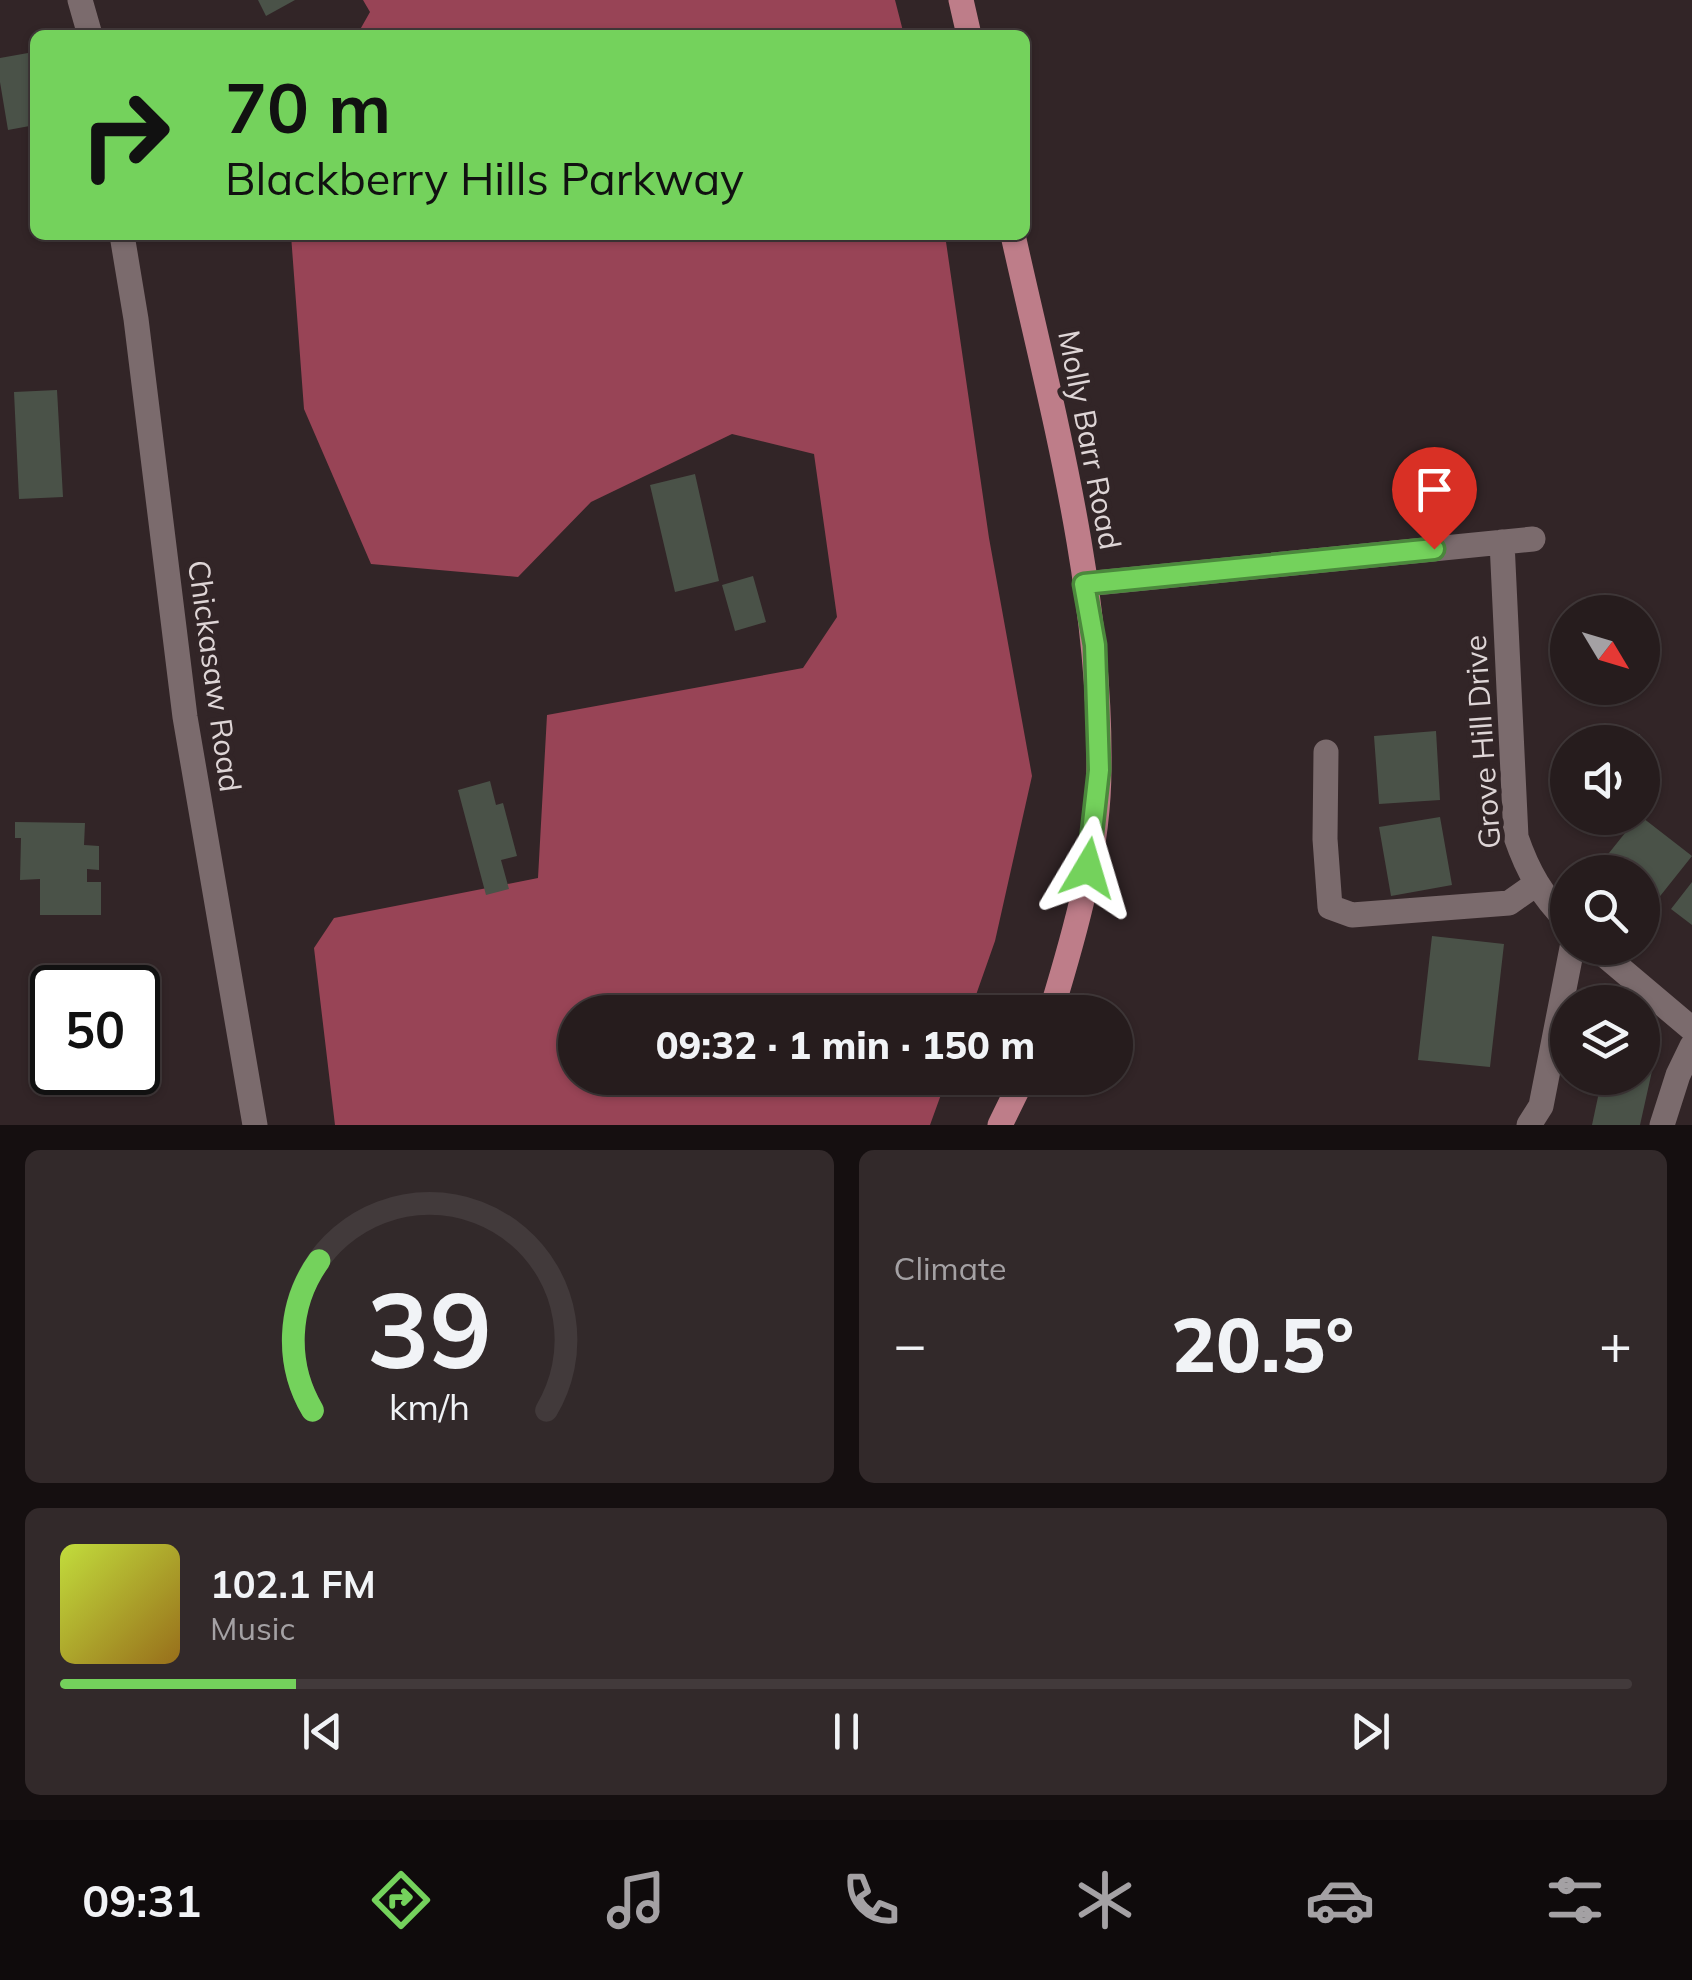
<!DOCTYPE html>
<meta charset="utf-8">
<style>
body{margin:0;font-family:Mulish,sans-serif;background:#32292a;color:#f1f3f6;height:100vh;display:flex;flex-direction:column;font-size:38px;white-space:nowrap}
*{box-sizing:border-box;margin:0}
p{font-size:32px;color:#a4a1a4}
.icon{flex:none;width:55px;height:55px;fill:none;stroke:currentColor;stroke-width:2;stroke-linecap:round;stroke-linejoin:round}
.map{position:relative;height:1125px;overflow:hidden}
.sheet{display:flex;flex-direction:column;gap:25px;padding:25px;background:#150f10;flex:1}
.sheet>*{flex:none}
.hud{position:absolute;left:30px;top:30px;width:1000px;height:210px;border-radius:15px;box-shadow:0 2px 8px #0004,0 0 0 2px #423a3b;background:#74d25c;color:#111;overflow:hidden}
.needle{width:65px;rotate:128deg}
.buttons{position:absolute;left:1550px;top:595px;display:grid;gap:20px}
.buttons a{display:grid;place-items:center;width:110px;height:110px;border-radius:50%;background:#261c1d;box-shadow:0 2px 8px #0004,0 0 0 2px #423a3b;font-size:50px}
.speed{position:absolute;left:30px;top:965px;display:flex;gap:20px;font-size:50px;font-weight:700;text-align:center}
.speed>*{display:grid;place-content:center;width:130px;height:130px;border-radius:50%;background:#261c1d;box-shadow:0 2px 8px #0004,0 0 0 2px #423a3b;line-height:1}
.speed .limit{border:5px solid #111;border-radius:15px;background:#fff;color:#111}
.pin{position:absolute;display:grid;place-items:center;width:85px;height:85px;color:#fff;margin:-102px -42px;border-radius:50% 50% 50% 0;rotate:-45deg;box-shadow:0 0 10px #0007}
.pin .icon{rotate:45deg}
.me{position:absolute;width:110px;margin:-55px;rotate:7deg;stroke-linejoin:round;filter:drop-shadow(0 0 8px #0008)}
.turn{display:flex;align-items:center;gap:35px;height:210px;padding:0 30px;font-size:45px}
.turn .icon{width:130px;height:130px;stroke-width:2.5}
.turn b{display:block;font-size:70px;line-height:85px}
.big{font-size:75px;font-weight:800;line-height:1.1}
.sheet .widget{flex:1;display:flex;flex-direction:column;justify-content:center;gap:15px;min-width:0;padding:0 35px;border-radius:15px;background:#32292a}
.sheet .dial{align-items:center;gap:0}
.dial svg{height:260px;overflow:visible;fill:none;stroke:#423a3b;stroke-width:7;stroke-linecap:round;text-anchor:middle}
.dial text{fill:#f1f3f6;stroke:none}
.song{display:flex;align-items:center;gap:30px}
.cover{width:120px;height:120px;border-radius:15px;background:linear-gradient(135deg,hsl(70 70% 55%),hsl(40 70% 35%))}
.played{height:10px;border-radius:5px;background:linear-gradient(90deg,#74d25c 15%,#423a3b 15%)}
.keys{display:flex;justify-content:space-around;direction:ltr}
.heat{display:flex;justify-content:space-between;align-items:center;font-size:55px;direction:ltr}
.sheet .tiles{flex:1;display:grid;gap:25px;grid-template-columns:1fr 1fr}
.widget:last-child{grid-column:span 2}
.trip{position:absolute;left:558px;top:995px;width:575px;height:100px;border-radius:50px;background:#261c1d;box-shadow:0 2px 8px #0004,0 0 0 2px #423a3b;font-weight:800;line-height:100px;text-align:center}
.dock{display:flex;height:160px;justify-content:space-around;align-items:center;background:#0f0b0c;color:#a4a1a4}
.dock .icon{width:70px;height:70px}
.dock .selected{color:#74d25c}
.dock b{font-size:45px;color:#f1f3f6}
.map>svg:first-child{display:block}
.forest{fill:#984456}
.building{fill:#4a5248}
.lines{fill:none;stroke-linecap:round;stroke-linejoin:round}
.minor{stroke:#7b6b6d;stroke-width:25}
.major{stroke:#be7d89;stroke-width:25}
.route-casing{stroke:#4b883c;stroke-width:25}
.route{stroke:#74d25c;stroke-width:18}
.labels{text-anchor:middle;stroke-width:10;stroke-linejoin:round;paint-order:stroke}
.street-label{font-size:30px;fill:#ded5d6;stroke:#322527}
</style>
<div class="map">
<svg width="1692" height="1125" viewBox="0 0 1692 1125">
<rect width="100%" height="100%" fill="#322527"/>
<path class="forest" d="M 363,0 L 895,0 L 904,35 L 357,35 L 370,12 Z
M 291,235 L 945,235 L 989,538 L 1032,776 L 995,941 L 970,1012 L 575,1012 L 575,1078 L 947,1078 L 930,1125 L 335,1125 L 314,948 L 334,918 L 538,878 L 547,715 L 803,668 L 837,617 L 814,454 L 732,434 L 591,502 L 518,577 L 371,564 L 304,409 Z"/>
<path class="building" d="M 258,0 L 295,0 L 266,16 Z
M 28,53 L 35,90 L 35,125 L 8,130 L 0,82 L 0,58 Z
M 57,390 L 63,497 L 19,499 L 14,392 Z
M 695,474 L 719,581 L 675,592 L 650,485 Z
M 753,576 L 766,622 L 735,631 L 722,585 Z
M 1436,731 L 1440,800 L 1379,804 L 1374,736 Z
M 1640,734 L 1641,742 L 1594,742 L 1594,740 Z
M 1642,774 L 1648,800 L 1642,801 Z
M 490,781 L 496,805 L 503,803 L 517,856 L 501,860 L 509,889 L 486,895 L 458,790 Z
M 1440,817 L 1452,885 L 1391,896 L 1379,827 Z
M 1637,818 L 1643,818 L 1692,856 L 1657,900 L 1642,888 L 1642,872 L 1623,872 L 1605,858 Z
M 15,822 L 85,823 L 84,845 L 99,846 L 99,870 L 87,869 L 87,882 L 101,882 L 101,915 L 40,915 L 40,879 L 20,880 L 21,838 L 15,838 Z
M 1692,882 L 1692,925 L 1671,909 Z
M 1432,936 L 1504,944 L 1490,1067 L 1418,1060 Z
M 1642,1031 L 1660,1035 L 1640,1125 L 1592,1125 L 1602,1078 L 1642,1078 Z"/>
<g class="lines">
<path class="minor" d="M 80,0 L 90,35
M 122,235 L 136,319 L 185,717 L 255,1125
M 1502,542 L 1516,837 C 1528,872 1542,896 1568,922
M 1085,584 L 1533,539
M 1326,752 L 1325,839 L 1330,907 L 1352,915 L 1509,903 L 1536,884
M 1596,948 L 1692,1029
M 1529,1125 L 1541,1106 L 1572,948
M 1662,1125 L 1678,1075 L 1692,1046"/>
<path class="major" d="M 961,0 L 969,35
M 1013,235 C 1052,410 1101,587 1099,767 C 1099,851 1075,933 1051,1012
M 1000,1125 L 1023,1078"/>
</g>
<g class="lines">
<defs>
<path id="route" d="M 1088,868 L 1099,770 L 1095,645 L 1084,584 L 1434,549"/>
</defs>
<use href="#route" class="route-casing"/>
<use href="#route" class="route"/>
</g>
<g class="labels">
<g class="street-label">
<text transform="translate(1089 440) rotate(79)" y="10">Molly Barr Road</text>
<text transform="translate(214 676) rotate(82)" y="10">Chickasaw Road</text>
<text transform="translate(1483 742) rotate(-94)" y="10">Grove Hill Drive</text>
</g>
</g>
</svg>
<div class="buttons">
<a><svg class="needle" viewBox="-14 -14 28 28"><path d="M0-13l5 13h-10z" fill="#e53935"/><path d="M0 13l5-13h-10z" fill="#a4a1a4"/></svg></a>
<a><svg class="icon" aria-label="sound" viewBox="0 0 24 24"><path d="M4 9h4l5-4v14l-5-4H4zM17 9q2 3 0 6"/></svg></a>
<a><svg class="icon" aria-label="search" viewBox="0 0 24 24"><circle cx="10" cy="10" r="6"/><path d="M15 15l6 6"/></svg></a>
<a><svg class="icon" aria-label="layers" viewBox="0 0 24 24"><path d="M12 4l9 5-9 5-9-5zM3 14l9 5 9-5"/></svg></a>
</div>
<div class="speed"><div class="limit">50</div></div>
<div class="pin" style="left:1434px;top:549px;background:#d93025"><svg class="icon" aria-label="arrive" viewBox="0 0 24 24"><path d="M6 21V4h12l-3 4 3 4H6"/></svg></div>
<svg class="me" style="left:1088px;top:868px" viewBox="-20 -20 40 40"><path d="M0-17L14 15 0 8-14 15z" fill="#74d25c" stroke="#fff" stroke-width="4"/></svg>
<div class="trip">09:32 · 1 min · 150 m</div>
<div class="hud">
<div class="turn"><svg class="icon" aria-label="right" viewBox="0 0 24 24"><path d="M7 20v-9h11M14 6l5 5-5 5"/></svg><div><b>70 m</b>Blackberry Hills Parkway</div></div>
</div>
</div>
<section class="sheet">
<div class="tiles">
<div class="widget dial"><svg viewBox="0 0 100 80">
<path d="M14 69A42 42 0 1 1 86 69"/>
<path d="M14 69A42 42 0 0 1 16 23" stroke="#74d25c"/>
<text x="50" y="56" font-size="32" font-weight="700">39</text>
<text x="50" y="72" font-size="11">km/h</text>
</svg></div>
<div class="widget"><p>Climate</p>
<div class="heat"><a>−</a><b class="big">20.5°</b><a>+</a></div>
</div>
<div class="widget">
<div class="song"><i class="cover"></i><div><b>102.1 FM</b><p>Music</p></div></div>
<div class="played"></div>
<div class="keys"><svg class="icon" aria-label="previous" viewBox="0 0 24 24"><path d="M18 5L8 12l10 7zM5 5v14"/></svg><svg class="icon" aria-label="pause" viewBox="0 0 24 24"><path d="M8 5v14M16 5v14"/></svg><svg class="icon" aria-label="next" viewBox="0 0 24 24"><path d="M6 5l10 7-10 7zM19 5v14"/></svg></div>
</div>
</div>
</section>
<nav class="dock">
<b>09:31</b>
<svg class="icon selected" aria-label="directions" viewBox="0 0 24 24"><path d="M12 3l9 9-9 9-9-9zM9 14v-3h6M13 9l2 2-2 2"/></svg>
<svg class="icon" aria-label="music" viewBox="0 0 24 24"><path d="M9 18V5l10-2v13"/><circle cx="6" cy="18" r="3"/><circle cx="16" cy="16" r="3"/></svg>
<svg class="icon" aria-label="phone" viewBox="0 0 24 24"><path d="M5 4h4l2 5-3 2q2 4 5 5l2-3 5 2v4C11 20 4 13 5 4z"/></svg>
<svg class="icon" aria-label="climate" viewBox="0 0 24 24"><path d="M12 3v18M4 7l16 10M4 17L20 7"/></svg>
<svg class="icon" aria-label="car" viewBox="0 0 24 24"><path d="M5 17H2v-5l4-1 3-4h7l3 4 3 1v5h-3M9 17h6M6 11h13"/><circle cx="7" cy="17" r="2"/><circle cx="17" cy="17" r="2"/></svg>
<svg class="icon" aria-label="filters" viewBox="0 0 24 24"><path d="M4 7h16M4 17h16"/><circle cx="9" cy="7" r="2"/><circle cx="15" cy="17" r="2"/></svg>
</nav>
